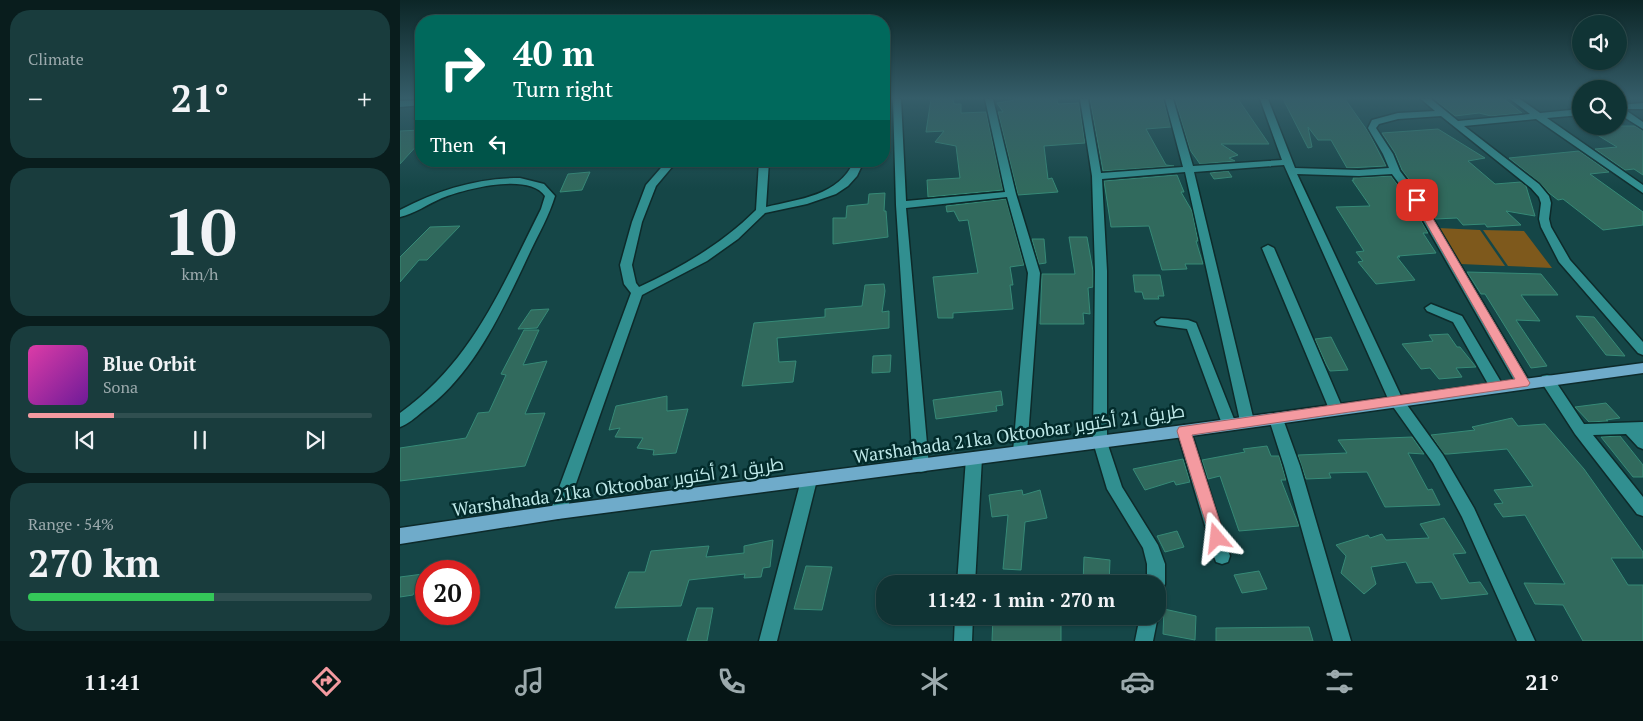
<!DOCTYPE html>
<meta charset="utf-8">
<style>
body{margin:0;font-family:"PT Serif",Cairo,serif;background:#193c3d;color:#f1f3f6;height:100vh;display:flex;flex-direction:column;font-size:19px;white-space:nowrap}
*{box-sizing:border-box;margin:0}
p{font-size:16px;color:#9caaad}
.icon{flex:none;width:28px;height:28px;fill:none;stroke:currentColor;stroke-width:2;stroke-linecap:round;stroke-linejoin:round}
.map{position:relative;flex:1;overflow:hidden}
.side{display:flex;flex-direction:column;gap:10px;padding:10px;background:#091d1d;width:400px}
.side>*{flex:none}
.top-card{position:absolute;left:15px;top:15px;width:475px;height:152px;border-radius:20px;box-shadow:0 1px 4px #0004,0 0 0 1px #304f50;background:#00695c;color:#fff;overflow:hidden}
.controls{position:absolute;left:1172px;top:15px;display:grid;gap:10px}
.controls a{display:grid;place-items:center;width:55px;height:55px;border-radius:50%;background:#103435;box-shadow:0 1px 4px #0004,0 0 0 1px #304f50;font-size:25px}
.speed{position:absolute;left:15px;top:560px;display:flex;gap:10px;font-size:25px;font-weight:700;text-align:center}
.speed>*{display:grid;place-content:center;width:65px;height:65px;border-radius:50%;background:#103435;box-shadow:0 1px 4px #0004,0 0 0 1px #304f50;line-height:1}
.speed .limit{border:8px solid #d22;background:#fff;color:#111}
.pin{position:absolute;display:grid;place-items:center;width:42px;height:42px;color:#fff;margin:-21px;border-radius:10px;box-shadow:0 2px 8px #0006}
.me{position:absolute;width:55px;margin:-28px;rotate:343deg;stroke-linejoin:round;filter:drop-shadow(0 0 4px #0008)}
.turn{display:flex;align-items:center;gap:18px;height:105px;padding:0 15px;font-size:22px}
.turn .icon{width:65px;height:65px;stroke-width:2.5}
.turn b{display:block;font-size:35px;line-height:42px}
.then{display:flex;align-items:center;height:48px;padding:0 15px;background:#0003;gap:10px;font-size:19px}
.big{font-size:38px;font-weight:700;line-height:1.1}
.side .tile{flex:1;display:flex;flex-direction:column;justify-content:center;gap:8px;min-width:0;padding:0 18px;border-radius:20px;background:#193c3d}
.side .dial{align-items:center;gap:0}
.dial b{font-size:65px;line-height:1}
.song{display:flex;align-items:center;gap:15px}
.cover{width:60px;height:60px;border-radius:8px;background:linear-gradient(135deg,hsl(320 70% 55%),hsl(280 70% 35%))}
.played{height:5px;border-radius:2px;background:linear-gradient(90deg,#f49aa0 25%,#304f50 25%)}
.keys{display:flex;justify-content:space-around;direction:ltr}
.heat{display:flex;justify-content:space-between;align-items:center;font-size:28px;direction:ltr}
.charge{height:8px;border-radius:4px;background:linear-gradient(90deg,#34c759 54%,#304f50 0)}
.trip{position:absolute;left:476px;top:575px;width:290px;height:50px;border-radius:20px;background:#103435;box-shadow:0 1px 4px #0004,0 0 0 1px #304f50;font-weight:700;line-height:50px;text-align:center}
.dock{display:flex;height:80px;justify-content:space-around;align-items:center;background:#061515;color:#9caaad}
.dock .icon{width:35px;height:35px}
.dock .selected{color:#f49aa0}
.dock b{font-size:22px;color:#f1f3f6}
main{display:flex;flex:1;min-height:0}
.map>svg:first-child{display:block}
.green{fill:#7e591c}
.building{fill:#316a5d;stroke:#368a77}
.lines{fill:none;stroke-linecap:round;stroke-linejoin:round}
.minor-casing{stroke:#0d2a2a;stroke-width:3}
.major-casing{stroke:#0d2a2a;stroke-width:3}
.minor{fill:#318f90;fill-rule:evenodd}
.major{fill:#6fabca;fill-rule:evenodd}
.route{fill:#f49aa0;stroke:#9f6468}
.labels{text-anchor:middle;stroke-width:5;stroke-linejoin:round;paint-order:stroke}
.street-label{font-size:18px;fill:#bfe9e9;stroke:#022b2b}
</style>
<main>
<section class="side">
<div class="tile"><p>Climate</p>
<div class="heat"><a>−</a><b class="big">21°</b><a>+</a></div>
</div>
<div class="tile dial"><b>10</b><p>km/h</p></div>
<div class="tile">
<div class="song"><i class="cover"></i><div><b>Blue Orbit</b><p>Sona</p></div></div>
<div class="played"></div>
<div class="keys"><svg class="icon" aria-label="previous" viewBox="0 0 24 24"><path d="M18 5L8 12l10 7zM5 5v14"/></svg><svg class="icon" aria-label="pause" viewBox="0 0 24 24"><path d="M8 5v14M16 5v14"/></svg><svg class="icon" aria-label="next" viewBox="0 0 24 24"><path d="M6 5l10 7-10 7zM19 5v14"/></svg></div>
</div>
<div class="tile"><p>Range · 54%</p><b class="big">270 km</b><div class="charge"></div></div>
</section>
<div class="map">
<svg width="1243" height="641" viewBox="0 0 1243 641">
<rect width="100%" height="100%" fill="#154647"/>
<path class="green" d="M 1038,228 L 1080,230 L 1105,266 L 1061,264 Z
M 1083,230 L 1124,231 L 1152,268 L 1108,266 Z"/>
<path class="building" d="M 531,99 L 553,99 L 554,104 L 561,104 L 561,113 L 586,112 L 603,190 L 528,197 L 527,180 L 560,178 L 556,146 L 535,142 L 544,131 L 526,132 Z
M 620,99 L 657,99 L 658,104 L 679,103 L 685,143 L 644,146 L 648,179 L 652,178 L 658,192 L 618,195 L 598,112 L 603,112 L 597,103 Z
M 690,99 L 763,99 L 771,127 L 746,129 L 766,165 L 774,166 L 703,171 Z
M 775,99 L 838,99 L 869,144 L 821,144 L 838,155 L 829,158 L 835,161 L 800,164 L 790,150 Z
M 883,99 L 945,99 L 969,133 L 986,166 L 947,168 L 931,140 L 918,140 L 908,127 L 912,147 L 908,148 Z
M 1034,99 L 1104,99 L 1122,113 L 1091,116 L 1079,113 L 1055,116 Z
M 1197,126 L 1235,126 L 1243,131 L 1243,175 L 1234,169 L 1225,170 L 1195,149 L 1217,147 L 1194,133 L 1205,132 Z
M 1038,129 L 1085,158 L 1068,161 L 1095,184 L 1121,182 L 1126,186 L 1135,216 L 1106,211 L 1121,225 L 1087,227 L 1085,224 L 1063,225 L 1057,218 L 1035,219 L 1024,199 L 1002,170 L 995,153 L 982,133 Z
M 21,130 L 21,141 L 0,164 L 0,131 Z
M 1179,151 L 1209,172 L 1190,174 L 1243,212 L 1243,225 L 1203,230 L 1163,199 L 1158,200 L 1149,193 L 1140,183 L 1109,158 Z
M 828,171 L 832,177 L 814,179 L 810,173 Z
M 190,172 L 182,190 L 160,192 L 168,174 Z
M 777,175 L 784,192 L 781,192 L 792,211 L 798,241 L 796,241 L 803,264 L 785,264 L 787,269 L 762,270 L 749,226 L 711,227 L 704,181 Z
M 991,176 L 1010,202 L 1028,233 L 1023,233 L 1036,253 L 998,256 L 1000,257 L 997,257 L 1015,280 L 976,284 L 958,262 L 963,261 L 956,252 L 964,251 L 936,207 L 970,206 L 952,180 L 954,180 L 953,178 Z
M 485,193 L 484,211 L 486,211 L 488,237 L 433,244 L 433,218 L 446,218 L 447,206 L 468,204 L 469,194 Z
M 606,199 L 624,265 L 610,267 L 613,285 L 610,285 L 613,309 L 553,313 L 553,318 L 538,318 L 533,277 L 578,273 L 568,220 L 559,221 L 554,211 L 547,212 L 546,206 Z
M 60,226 L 27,260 L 19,260 L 0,282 L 0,257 L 30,227 Z
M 669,237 L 687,237 L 693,271 L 693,287 L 688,288 L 690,314 L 683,313 L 684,324 L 640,324 L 642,274 L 675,274 Z
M 632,239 L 644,239 L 646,263 L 639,264 Z
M 1067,272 L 1141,274 L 1158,295 L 1121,295 L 1140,321 L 1116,320 L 1147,366 L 1131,368 L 1085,294 L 1081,294 Z
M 733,275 L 760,275 L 764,296 L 758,296 L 759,299 L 744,299 L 742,292 L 735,292 Z
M 484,284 L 485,291 L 482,312 L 489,311 L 489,328 L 377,338 L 379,362 L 396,361 L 393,382 L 342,386 L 354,323 L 425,317 L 425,309 L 462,306 L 465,285 Z
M 149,309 L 137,328 L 118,329 L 131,310 Z
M 1176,316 L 1194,317 L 1225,356 L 1206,355 Z
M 124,330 L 139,330 L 123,365 L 147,361 L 125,414 L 145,413 L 125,466 L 0,481 L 0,448 L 66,438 L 78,413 L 89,412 L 106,375 L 101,374 Z
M 1048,334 L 1057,347 L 1060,347 L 1076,367 L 1056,368 L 1062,377 L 1039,379 L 1030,368 L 1021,369 L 1002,344 L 1033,341 L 1029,335 Z
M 931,337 L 936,347 L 948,370 L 930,371 L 926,364 L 915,339 Z
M 491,355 L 490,372 L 472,373 L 473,356 Z
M 601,391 L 603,405 L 596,406 L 597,411 L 536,419 L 533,400 Z
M 267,396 L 267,411 L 288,409 L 276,453 L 253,455 L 254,450 L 237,448 L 243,438 L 215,437 L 220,428 L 209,430 L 216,406 Z
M 1206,403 L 1220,418 L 1206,420 L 1208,421 L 1189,422 L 1175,407 Z
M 1112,418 L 1118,426 L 1145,424 L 1184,469 L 1243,552 L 1243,558 L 1211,558 L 1228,585 L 1243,585 L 1243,641 L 1183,641 L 1163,605 L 1135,604 L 1124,583 L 1165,584 L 1125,515 L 1103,517 L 1094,504 L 1103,503 L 1094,490 L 1133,486 L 1107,449 L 1048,454 L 1044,454 L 1031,435 L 1075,430 L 1072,427 Z
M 1220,436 L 1243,465 L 1243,477 L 1233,477 L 1201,437 Z
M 1012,437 L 1024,454 L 1008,453 L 1028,490 L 1032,489 L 1040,505 L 985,507 L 967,472 L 929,473 L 931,478 L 906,479 L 898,455 L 947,453 L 938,440 Z
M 867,446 L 871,456 L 879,456 L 886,480 L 881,480 L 899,526 L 839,531 L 820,476 L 808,479 L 802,460 L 845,452 L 843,449 Z
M 783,459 L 790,482 L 776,485 L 774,481 L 745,490 L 733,469 Z
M 622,490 L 623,495 L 640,490 L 647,518 L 625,522 L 621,570 L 603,569 L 608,515 L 592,517 L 589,495 Z
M 1044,518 L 1066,553 L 1053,554 L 1069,583 L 1080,582 L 1088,594 L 1041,599 L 1032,582 L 1016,583 L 1006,562 L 971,567 L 976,584 L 964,594 L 941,573 L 946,556 L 936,545 L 968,535 L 970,538 L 982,534 L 986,540 L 1029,538 L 1020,524 Z
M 777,531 L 784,547 L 765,552 L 757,536 Z
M 373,540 L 370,567 L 363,568 L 361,577 L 344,578 L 345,574 L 289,580 L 281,606 L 215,608 L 229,572 L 245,572 L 251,551 L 309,546 L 306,557 L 344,553 L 344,546 Z
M 684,557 L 710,560 L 709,584 L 683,584 Z
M 406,566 L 432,567 L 422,610 L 394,609 Z
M 859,571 L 867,589 L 842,593 L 834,575 Z
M 23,574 L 13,595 L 0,597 L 0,577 Z
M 297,608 L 313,608 L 307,641 L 287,641 Z
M 764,609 L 796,616 L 795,640 L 763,634 Z
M 593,616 L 661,617 L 661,641 L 592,641 Z
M 909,627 L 913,641 L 816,641 L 816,628 Z"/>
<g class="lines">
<defs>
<path id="minor" d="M 493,99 L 501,99 L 506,201 L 605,192 L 585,99 L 593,99 L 616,194 L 640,273 L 627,452 L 625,456 L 620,458 L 615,456 L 613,452 L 628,273 L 607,197 L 506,208 L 529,466 L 526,471 L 521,472 L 516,471 L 513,466 L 496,205 Z
M 680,99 L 688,99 L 701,173 L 783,167 L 765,99 L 773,99 L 793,166 L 882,160 L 860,99 L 868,99 L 895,168 L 959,170 L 989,168 L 983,154 L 968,128 L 972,120 L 998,113 L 1035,111 L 1021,99 L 1031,99 L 1058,121 L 1130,114 L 1110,99 L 1120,99 L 1140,113 L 1181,109 L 1181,115 L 1147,118 L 1243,185 L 1243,193 L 1136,119 L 1064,126 L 1139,184 L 1149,196 L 1151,203 L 1149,219 L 1151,227 L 1170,260 L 1243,342 L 1243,355 L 1238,353 L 1159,262 L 1141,227 L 1139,219 L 1141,203 L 1139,197 L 1131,188 L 1041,116 L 998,119 L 979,124 L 976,128 L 993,154 L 1000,171 L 1022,200 L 1128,379 L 1130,383 L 1128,387 L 1123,388 L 1118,387 L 1012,201 L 992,174 L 959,176 L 897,174 L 1002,398 L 1043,455 L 1074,508 L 1135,641 L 1117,641 L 1062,517 L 1033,463 L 989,401 L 884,165 L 794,172 L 854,421 L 852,425 L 847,427 L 842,425 L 840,421 L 785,172 L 702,179 L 707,271 L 707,442 L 722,487 L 758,545 L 765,564 L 765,584 L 762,590 L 758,592 L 758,584 L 747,584 L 747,564 L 743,548 L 707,489 L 693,442 L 695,271 L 692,176 Z
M 21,100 L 21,105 L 0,107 L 0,101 Z
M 1243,103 L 1243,109 L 1224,109 L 1243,122 L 1243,129 L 1219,114 L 1219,105 Z
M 267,161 L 277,161 L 256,186 L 242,222 L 232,265 L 236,283 L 239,287 C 282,267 322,244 356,210 L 359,161 L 369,161 L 366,207 C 399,199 439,196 454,161 L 464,161 L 457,176 L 448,186 L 436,194 L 407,204 L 365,213 L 338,239 L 307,261 L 242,295 L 166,512 L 164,517 L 158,519 L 152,517 L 150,512 L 231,293 L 224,284 L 220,265 L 232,222 L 246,185 Z
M 120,178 L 144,184 L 155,196 C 149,216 139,233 130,252 C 103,309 75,374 22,412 C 15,418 8,424 0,427 L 0,413 C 73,361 102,286 141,209 L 145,196 C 129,172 65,189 42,198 C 28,204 14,214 0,217 L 0,210 C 38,190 77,178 120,178 Z
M 868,245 L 874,248 L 943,409 L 941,413 L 936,415 L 931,413 L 929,409 L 862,248 Z
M 1031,304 L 1062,316 L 1104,387 L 1102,391 L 1097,392 L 1092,391 L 1053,322 L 1027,311 L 1025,308 Z
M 761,318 L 788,320 L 796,323 L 836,424 L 834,428 L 829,430 L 824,428 L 822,424 L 787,329 L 757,325 L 755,322 Z
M 1147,375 L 1152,376 L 1184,424 L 1243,422 L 1243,449 L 1238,447 L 1226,434 L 1193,435 L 1243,497 L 1243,516 L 1237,514 L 1175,434 L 1140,380 L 1142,376 Z
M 876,413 L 881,415 L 883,419 L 900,466 L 951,641 L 933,641 L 884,466 L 869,419 L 871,415 Z
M 784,425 L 789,427 L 791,431 L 830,556 L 828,562 L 822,564 L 816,562 L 814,556 L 777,431 L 779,427 Z
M 574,452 L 579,454 L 582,458 L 575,584 L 557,584 L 566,458 L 569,454 Z
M 409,473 L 414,475 L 417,480 L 377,641 L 359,641 L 401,480 L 404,475 Z
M 758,615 L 758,616 L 753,641 L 735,641 L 740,616 Z
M 555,616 L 573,616 L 572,641 L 554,641 Z"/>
<path id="major" d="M 1243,363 L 1243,373 L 784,437 L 158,519 L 0,544 L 0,528 L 158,505 L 784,425 Z"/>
</defs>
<use href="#minor" class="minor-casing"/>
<use href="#major" class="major-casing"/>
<use href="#minor" class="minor"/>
<use href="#major" class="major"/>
</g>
<linearGradient id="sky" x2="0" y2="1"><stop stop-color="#0c2627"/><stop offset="0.52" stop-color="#355d69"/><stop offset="1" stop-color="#355d69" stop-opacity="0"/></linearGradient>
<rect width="1243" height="189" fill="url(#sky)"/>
<path class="route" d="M 1017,197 L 1022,200 L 1128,380 L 1130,383 L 1128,386 L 792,435 L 825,538 L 822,543 L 817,545 L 812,543 L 777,431 L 779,427 L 1115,379 L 1013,200 Z"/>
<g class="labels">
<g class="street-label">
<text transform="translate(619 434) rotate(-8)" y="6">Warshahada 21ka Oktoobar طريق 21 أكتوبر</text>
<text transform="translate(218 487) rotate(-8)" y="6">Warshahada 21ka Oktoobar طريق 21 أكتوبر</text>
</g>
</g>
</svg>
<div class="controls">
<a><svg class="icon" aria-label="sound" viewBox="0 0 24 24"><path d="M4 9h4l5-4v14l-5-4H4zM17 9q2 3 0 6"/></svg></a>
<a><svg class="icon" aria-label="search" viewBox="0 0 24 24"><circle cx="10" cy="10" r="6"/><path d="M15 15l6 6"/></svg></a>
</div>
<div class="speed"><div class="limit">20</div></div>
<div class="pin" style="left:1017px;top:200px;background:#d93025"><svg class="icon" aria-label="arrive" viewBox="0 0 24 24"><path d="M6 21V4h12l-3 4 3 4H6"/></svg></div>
<svg class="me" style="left:817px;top:538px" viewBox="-20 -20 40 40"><path d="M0-17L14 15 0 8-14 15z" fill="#f49aa0" stroke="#fff" stroke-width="4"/></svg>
<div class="trip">11:42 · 1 min · 270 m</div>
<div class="top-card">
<div class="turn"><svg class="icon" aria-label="right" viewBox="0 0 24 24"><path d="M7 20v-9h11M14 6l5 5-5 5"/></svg><div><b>40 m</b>Turn right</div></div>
<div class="then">Then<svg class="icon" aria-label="left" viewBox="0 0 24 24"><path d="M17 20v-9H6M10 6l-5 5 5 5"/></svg></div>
</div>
</div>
</main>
<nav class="dock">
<b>11:41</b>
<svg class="icon selected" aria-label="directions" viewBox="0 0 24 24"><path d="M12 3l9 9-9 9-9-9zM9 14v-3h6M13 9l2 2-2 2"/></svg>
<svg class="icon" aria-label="music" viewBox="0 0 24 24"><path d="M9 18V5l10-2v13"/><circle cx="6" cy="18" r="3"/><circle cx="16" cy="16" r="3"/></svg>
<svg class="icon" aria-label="phone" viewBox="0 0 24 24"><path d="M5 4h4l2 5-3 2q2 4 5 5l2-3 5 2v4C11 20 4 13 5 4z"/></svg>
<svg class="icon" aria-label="climate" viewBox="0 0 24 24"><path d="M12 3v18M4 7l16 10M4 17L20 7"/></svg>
<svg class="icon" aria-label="car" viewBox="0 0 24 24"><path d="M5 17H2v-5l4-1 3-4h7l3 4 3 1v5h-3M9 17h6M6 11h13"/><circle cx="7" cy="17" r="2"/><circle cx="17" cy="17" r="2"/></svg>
<svg class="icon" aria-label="filters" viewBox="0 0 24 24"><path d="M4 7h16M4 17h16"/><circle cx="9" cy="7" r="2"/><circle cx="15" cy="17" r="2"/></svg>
<b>21°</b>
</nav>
